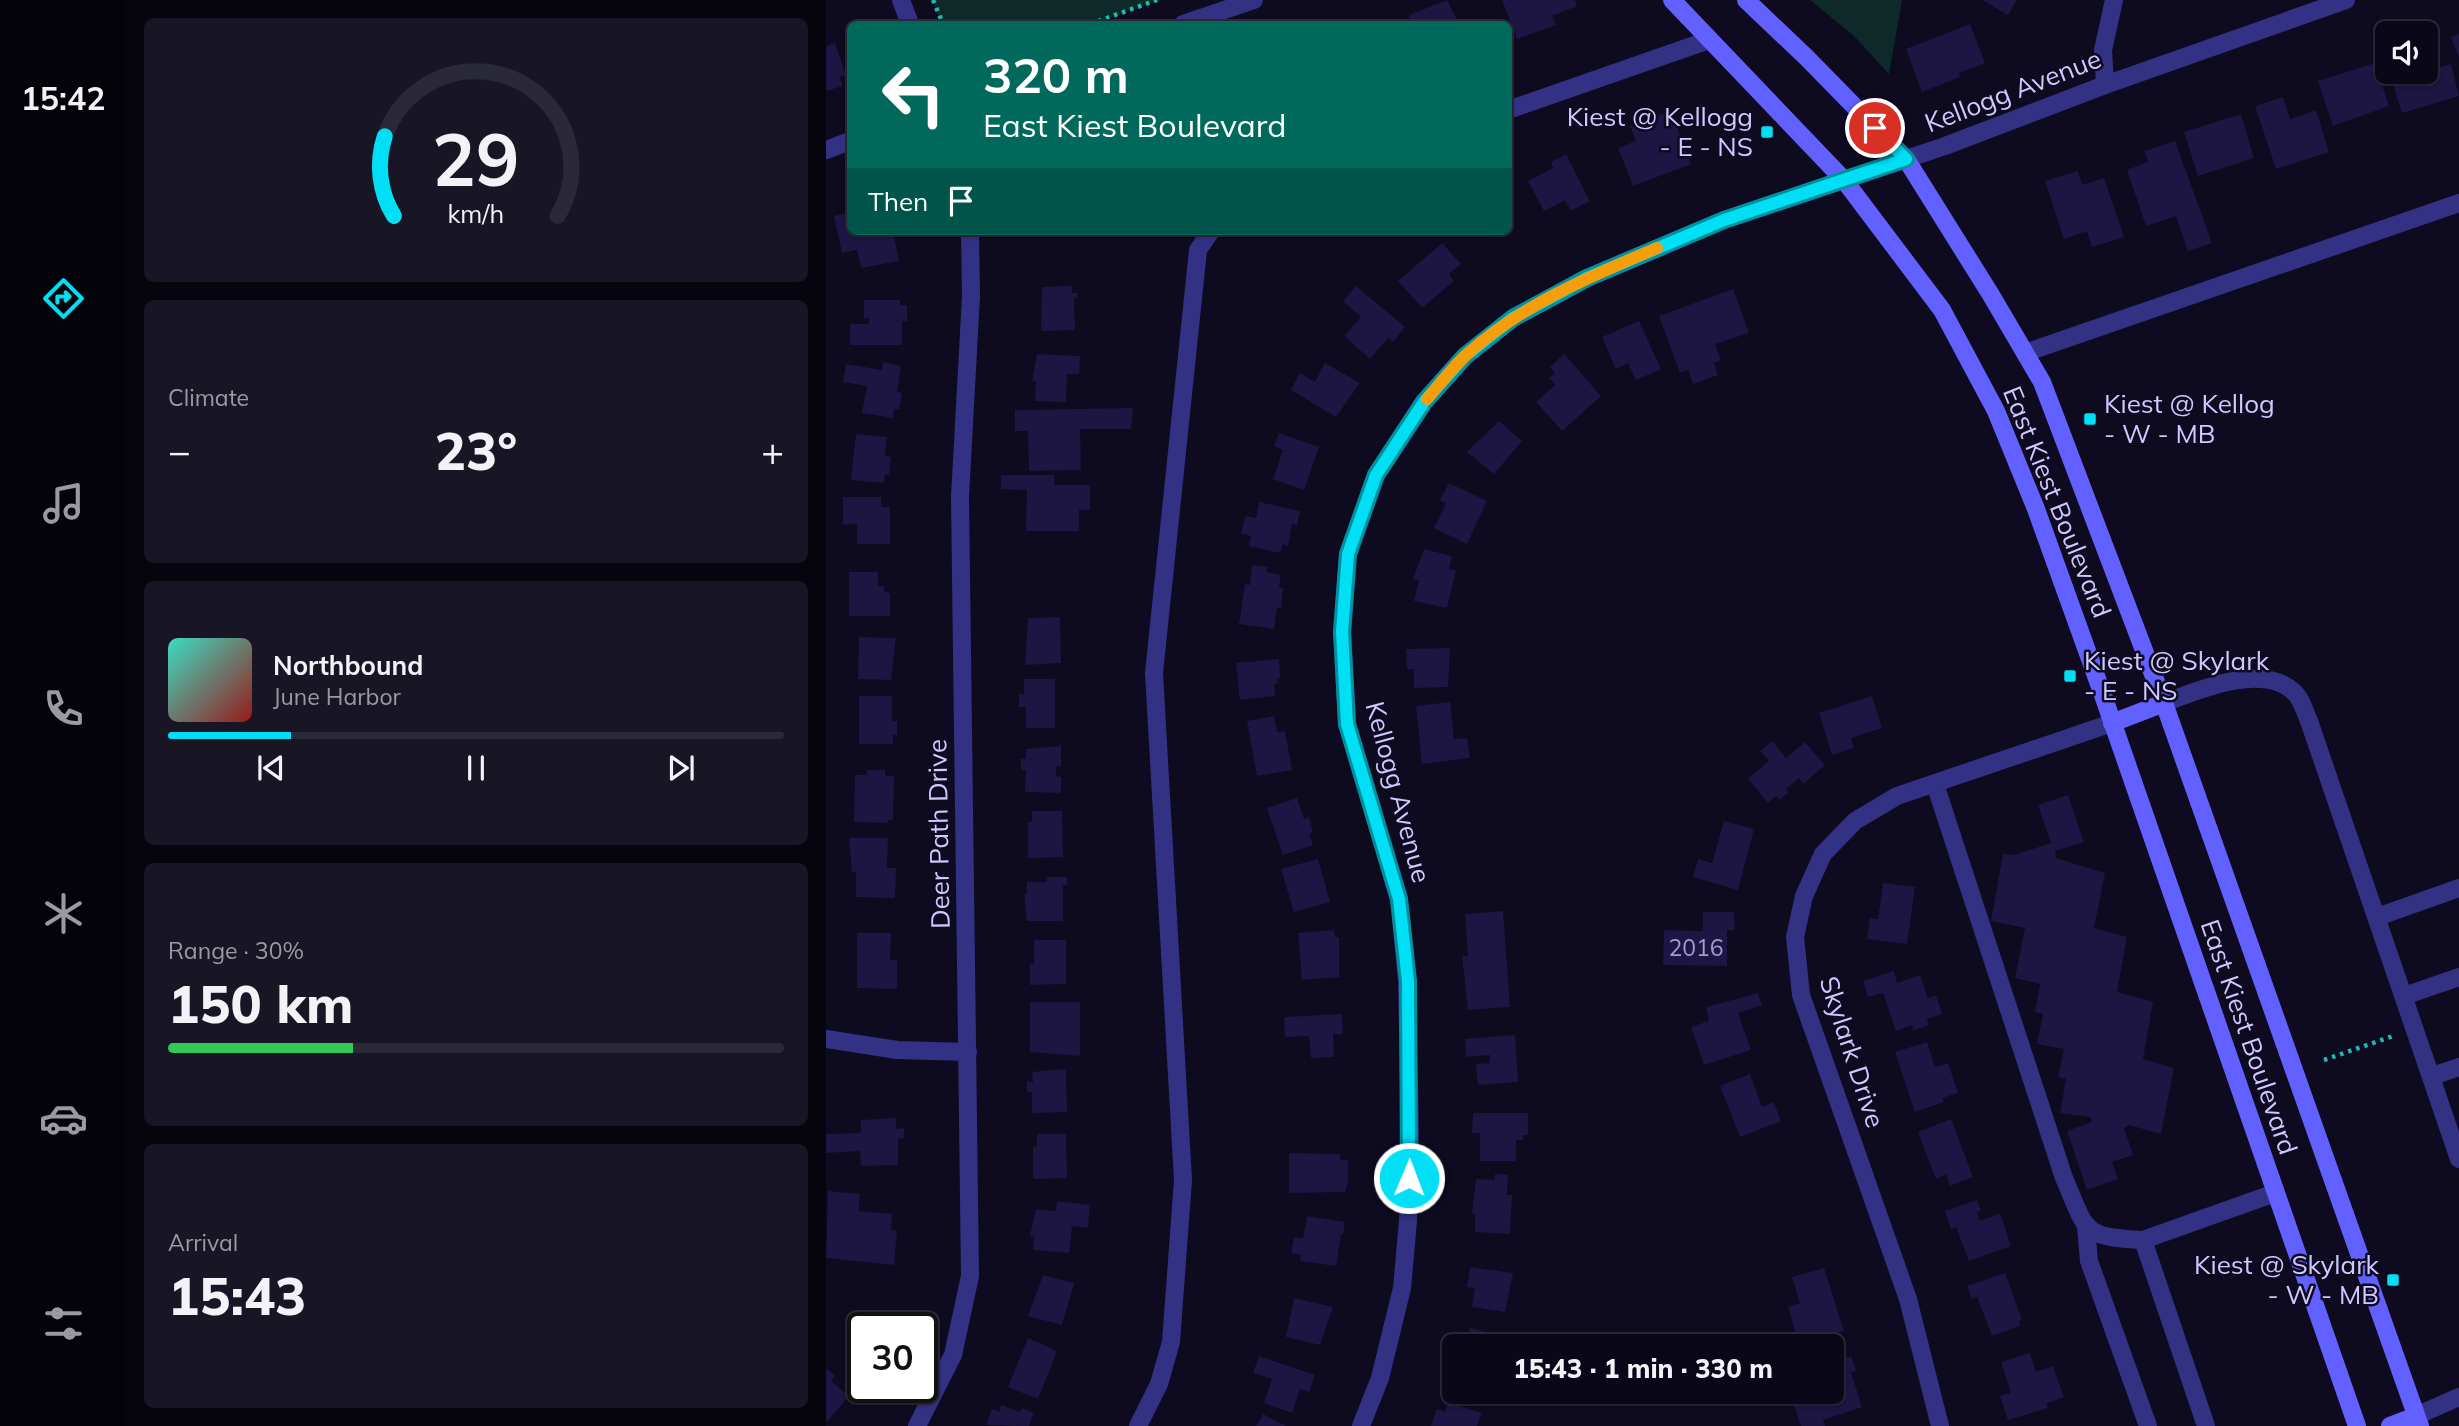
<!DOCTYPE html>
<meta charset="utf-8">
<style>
body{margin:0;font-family:Mulish,sans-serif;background:#181625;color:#f1f3f6;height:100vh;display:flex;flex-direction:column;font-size:26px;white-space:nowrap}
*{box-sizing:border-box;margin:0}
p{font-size:23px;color:#999aa2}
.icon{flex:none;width:38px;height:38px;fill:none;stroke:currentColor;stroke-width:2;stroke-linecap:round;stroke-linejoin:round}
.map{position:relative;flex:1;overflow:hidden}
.panel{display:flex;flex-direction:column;gap:18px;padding:18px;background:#06040d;width:700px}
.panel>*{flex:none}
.hud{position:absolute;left:21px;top:21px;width:665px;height:214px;border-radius:10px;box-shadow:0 2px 5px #0004,0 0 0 2px #2a2937;background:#00695c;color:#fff;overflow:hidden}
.controls{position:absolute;left:1549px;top:21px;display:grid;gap:14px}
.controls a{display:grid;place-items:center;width:63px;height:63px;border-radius:10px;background:#0a0818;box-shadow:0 2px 5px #0004,0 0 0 2px #2a2937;font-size:35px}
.speed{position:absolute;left:21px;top:1312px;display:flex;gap:14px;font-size:35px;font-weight:700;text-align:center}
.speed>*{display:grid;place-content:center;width:91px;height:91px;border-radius:50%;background:#0a0818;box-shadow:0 2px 5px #0004,0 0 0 2px #2a2937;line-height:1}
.speed .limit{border:4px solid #111;border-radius:10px;background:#fff;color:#111}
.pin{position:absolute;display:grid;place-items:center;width:60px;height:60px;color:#fff;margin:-30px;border:4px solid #fff;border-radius:50%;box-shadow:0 2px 7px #0007}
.me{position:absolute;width:77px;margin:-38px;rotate:1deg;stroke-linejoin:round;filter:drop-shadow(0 0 5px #0008)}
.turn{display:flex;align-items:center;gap:24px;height:147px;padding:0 21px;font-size:32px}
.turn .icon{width:91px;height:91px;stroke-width:2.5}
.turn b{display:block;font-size:49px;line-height:60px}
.then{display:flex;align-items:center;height:66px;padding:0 21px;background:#0003;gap:14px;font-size:26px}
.big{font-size:52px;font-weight:800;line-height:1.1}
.panel .tile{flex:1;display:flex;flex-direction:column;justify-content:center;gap:10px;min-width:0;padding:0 24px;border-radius:10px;background:#181625}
.panel .dial{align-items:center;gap:0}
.dial svg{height:182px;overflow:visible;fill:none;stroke:#2a2937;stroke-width:7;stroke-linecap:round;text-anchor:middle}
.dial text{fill:#f1f3f6;stroke:none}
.song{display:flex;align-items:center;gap:21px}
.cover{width:84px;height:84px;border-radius:10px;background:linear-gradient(135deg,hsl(170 70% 55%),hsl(0 70% 35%))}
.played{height:7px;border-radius:4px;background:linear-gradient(90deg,#00dff4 20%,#2a2937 20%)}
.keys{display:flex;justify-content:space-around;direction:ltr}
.heat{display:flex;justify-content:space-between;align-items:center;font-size:38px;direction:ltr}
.charge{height:10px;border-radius:5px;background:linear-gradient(90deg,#34c759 30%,#2a2937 0)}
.trip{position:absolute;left:616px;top:1334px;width:402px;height:70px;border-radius:10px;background:#0a0818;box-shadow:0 2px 5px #0004,0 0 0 2px #2a2937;font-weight:800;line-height:70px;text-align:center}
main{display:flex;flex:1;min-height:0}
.tabs{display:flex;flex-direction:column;width:126px;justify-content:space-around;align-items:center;background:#04030a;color:#999aa2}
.tabs .icon{width:49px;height:49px}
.tabs .selected{color:#00dff4}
.tabs b{font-size:32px;color:#f1f3f6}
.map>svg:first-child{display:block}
.green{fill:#0d2a29}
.building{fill:#1d1542}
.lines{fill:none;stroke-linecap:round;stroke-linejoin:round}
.path{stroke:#22baaf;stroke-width:4.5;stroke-dasharray:3.5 5;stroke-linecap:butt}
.service{stroke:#333183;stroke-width:18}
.minor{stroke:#333183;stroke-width:18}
.secondary{stroke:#6260ff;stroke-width:18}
.route-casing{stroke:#00919f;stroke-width:18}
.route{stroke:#00dff4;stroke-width:12}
.slow{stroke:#f59e0b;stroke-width:12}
.poi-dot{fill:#00dff4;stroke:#0e0a20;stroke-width:2.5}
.labels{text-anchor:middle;stroke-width:5;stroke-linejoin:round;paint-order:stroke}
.number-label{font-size:23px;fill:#a29cd0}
.street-label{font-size:26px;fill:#cfc9ff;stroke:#0e0a20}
.poi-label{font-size:26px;fill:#cfc9ff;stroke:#0e0a20;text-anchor:end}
</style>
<main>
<nav class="tabs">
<b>15:42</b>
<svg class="icon selected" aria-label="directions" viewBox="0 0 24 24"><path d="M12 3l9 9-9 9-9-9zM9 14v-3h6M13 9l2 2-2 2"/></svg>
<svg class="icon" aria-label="music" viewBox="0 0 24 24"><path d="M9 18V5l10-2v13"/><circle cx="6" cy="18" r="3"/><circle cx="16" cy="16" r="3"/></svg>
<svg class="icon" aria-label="phone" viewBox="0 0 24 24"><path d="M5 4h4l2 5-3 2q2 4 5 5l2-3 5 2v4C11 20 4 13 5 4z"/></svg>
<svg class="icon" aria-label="climate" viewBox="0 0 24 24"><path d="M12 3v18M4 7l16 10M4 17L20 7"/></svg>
<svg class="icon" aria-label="car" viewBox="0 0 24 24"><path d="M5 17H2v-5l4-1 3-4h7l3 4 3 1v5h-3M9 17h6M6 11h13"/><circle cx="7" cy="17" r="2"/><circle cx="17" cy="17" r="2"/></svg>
<svg class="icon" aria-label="filters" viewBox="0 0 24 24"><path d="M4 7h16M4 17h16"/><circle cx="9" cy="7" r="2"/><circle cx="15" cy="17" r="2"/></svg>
</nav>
<section class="panel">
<div class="tile dial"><svg viewBox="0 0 100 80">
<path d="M14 69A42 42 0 1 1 86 69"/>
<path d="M14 69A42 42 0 0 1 10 34" stroke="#00dff4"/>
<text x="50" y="56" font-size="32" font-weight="700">29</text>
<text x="50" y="72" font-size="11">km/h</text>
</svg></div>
<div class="tile"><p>Climate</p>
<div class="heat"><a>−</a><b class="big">23°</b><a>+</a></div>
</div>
<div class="tile">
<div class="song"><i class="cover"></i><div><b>Northbound</b><p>June Harbor</p></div></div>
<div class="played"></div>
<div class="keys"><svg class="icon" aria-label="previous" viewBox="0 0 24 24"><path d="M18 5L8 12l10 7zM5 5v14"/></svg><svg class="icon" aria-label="pause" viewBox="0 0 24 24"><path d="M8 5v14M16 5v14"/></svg><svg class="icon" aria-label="next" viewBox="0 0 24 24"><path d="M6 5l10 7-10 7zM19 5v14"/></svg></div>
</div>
<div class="tile"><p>Range · 30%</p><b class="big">150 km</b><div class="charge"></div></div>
<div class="tile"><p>Arrival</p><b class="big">15:43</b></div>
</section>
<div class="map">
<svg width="1633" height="1426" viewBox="0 0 1633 1426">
<rect width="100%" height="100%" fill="#0e0a20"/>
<path class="green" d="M 106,0 L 335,0 L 268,24 L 115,24 Z
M 984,0 L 1076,0 L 1063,74 L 1027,35 Z"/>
<path class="building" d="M 621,0 L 633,24 L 586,24 L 583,15 Z
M 676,0 L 749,0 L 751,6 L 726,16 L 730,25 L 691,39 Z
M 1156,0 L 1191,0 L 1182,15 Z
M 1144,24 L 1159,63 L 1133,73 L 1134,77 L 1096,92 L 1080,49 Z
M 1633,34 L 1633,57 L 1625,37 Z
M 9,43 L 20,75 L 13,77 L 17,86 L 0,91 L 0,46 Z
M 1600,55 L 1605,70 L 1625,64 L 1633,96 L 1576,113 L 1563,72 L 1600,72 Z
M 1549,63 L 1563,106 L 1507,126 L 1492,81 Z
M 1457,97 L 1464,119 L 1490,110 L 1503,152 L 1450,169 L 1429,106 Z
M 845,111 L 865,164 L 807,186 L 792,148 L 810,141 L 804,126 Z
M 1415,114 L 1428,158 L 1372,176 L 1358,132 Z
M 1349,141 L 1386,243 L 1362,251 L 1350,216 L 1320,226 L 1301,170 L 1322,162 L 1319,151 Z
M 740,154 L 764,201 L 745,211 L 739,200 L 718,211 L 702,181 L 727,168 L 725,162 Z
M 1252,171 L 1256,185 L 1278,178 L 1298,237 L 1266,247 L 1261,231 L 1238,239 L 1219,181 Z
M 24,213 L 24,231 L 67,231 L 73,261 L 35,268 L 31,250 L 16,253 L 8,216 Z
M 616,243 L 635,264 L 623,274 L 628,281 L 596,308 L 572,281 Z
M 246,286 L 246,293 L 251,293 L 251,298 L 248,298 L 249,330 L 215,331 L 216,287 Z
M 530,286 L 579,327 L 567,342 L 562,338 L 544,359 L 518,336 L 535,317 L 517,301 Z
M 907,289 L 923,333 L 889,344 L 895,360 L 888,363 L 892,375 L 867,384 L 862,370 L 854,373 L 833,316 Z
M 38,300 L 74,300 L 74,305 L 81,305 L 81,321 L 76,321 L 76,345 L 24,345 L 24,324 L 43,324 L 43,318 L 38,318 Z
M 813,321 L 835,369 L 810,380 L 802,363 L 790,369 L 776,337 Z
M 211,354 L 254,356 L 253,374 L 241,374 L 240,402 L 209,401 L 210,381 L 206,381 Z
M 738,354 L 775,396 L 736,431 L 710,402 L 729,385 L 723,378 L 729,373 L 724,367 Z
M 57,362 L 75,366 L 71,392 L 76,393 L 73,410 L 68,409 L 67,418 L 36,413 L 41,386 L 17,382 L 20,364 L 56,370 Z
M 499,363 L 534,383 L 510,417 L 465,390 L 474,373 L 489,382 Z
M 307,408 L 305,429 L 254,429 L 255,470 L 203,471 L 202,431 L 189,431 L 189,410 Z
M 673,421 L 696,441 L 668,474 L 641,452 Z
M 453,433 L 493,447 L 478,490 L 447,479 L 457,450 L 448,446 Z
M 30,434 L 61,437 L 59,456 L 65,457 L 63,475 L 59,474 L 58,483 L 25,480 Z
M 175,475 L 228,475 L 228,485 L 264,485 L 264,510 L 253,510 L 253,531 L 200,531 L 201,490 L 175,489 Z
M 623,483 L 661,501 L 641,544 L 608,528 L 620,503 L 614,500 Z
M 17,497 L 55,497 L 55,507 L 64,507 L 64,544 L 31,544 L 31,524 L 17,525 Z
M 433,502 L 474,511 L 471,525 L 466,524 L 462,546 L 457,544 L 454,553 L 423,546 L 425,536 L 415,534 L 419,516 L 430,518 Z
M 598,549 L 626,556 L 623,569 L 630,571 L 621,608 L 588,601 L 593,580 L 587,579 Z
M 426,565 L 441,567 L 440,572 L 455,575 L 453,587 L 457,588 L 455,608 L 451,608 L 448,629 L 413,624 L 419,584 L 424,585 Z
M 23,572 L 52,572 L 52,586 L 58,586 L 58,592 L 64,593 L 64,616 L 23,616 Z
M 234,617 L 235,663 L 199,665 L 202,618 Z
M 33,637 L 70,638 L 65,680 L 32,679 Z
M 624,648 L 622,687 L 588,688 L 588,669 L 581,669 L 580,649 Z
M 453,659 L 454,678 L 451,679 L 452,683 L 448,684 L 449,696 L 414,700 L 410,663 Z
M 198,679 L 229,679 L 229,728 L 200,728 L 200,707 L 193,707 L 193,694 L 198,694 Z
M 33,696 L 66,696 L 66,721 L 71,721 L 71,735 L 67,735 L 67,744 L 33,744 Z
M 1046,696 L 1056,728 L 1025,738 L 1028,748 L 1006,755 L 993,713 Z
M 624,702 L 628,739 L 641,738 L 644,758 L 596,764 L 590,706 Z
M 448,716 L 451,732 L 459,731 L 466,770 L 431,776 L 421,721 Z
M 946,741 L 960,758 L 979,742 L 999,765 L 977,784 L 973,778 L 960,789 L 963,792 L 953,800 L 950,796 L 942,803 L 922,779 L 943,761 L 934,751 Z
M 235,746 L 235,766 L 230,766 L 230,776 L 235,777 L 235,793 L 199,792 L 200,770 L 195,770 L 195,759 L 200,759 L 200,749 Z
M 41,770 L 59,770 L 59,776 L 68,776 L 67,820 L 62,820 L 62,823 L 28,822 L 29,775 L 41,775 Z
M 1242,795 L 1258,842 L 1229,851 L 1230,858 L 1279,873 L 1268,928 L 1301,937 L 1291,992 L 1327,1002 L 1317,1059 L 1348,1068 L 1335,1134 L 1303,1125 L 1298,1128 L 1307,1155 L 1286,1162 L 1292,1179 L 1261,1190 L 1241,1131 L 1266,1122 L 1264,1117 L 1234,1113 L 1240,1079 L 1232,1077 L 1238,1049 L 1211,1044 L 1217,1014 L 1209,1012 L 1214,984 L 1189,978 L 1199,928 L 1165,921 L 1177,854 L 1188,855 L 1225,843 L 1212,805 Z
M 471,798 L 478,819 L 483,817 L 487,832 L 483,834 L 487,845 L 457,855 L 441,808 Z
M 206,811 L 236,811 L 237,857 L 202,858 L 202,822 L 206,822 Z
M 898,821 L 928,829 L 912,890 L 867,877 L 872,859 L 886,863 Z
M 23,838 L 62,838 L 61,868 L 70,868 L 69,898 L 30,897 L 30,872 L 26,872 Z
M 492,859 L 504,902 L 468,912 L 455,869 Z
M 221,877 L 241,877 L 241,885 L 237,885 L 237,921 L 201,921 L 198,894 L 201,894 L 201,882 L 221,882 Z
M 1057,883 L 1089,887 L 1081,944 L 1041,939 L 1044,918 L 1052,919 Z
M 677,911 L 684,1007 L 642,1010 L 636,956 L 642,956 L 639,914 Z
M 877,912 L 908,912 L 909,930 L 901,930 L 901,966 L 837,965 L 838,930 L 877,931 Z
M 508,930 L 509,937 L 513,937 L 513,977 L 476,980 L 472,933 Z
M 31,933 L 65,933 L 64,960 L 71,960 L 71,989 L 31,988 Z
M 208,940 L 240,940 L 240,984 L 204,985 L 204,964 L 208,964 Z
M 1068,971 L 1071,983 L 1094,975 L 1102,998 L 1110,995 L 1116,1014 L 1101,1019 L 1103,1025 L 1087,1031 L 1086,1025 L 1070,1031 L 1057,993 L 1042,997 L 1037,981 Z
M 932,993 L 936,1005 L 912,1013 L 925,1050 L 878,1065 L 865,1027 L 883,1021 L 880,1007 Z
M 204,1002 L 254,1002 L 254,1056 L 204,1052 Z
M 516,1014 L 517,1034 L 507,1034 L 508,1057 L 485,1058 L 483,1036 L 459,1037 L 458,1017 Z
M 689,1035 L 692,1082 L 652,1085 L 650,1064 L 664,1063 L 664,1055 L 640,1057 L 639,1039 Z
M 1101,1042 L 1109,1067 L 1122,1063 L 1132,1093 L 1116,1098 L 1118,1102 L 1089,1112 L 1069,1052 Z
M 240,1069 L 241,1112 L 206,1113 L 206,1092 L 201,1092 L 201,1081 L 207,1082 L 206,1072 Z
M 924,1074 L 936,1107 L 948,1102 L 955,1121 L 914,1137 L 894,1086 Z
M 647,1113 L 702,1113 L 702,1135 L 697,1135 L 697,1140 L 690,1140 L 690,1161 L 654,1161 L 654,1133 L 646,1133 Z
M 70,1118 L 70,1129 L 78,1128 L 78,1138 L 72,1139 L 72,1165 L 35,1166 L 34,1151 L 0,1153 L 0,1134 L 35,1133 L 35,1120 Z
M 1125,1119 L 1147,1177 L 1124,1186 L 1120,1174 L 1110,1179 L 1092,1132 Z
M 211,1134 L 240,1134 L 241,1178 L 207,1179 L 207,1147 L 211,1147 Z
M 463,1153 L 514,1154 L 514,1160 L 522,1160 L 522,1182 L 519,1192 L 463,1193 Z
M 669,1174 L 682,1175 L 681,1195 L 686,1195 L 684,1234 L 649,1232 L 649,1215 L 646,1214 L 650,1179 L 669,1180 Z
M 2,1191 L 34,1194 L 32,1211 L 66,1214 L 65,1230 L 71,1231 L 68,1265 L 0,1258 Z
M 1151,1200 L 1155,1210 L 1151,1212 L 1154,1221 L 1174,1213 L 1185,1246 L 1143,1261 L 1130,1227 L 1125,1229 L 1119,1211 Z
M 231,1201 L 264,1205 L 262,1228 L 246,1226 L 243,1253 L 207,1250 L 208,1237 L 204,1236 L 210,1209 L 230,1211 Z
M 481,1216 L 519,1222 L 517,1234 L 515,1234 L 510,1266 L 474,1261 L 475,1255 L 465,1253 L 468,1237 L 477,1238 Z
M 644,1267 L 687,1273 L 679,1312 L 646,1307 L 649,1288 L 641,1287 Z
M 998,1268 L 1018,1331 L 973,1344 L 962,1307 L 974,1303 L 966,1277 Z
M 1179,1273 L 1196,1320 L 1193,1321 L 1194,1326 L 1166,1336 L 1151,1297 L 1146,1299 L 1141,1286 Z
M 217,1275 L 248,1283 L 236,1325 L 202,1316 Z
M 468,1298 L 507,1307 L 494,1345 L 460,1337 Z
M 644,1328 L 679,1336 L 677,1346 L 639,1346 Z
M 202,1338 L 231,1351 L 212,1399 L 182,1387 Z
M 1204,1353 L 1210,1372 L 1227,1366 L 1238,1397 L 1220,1404 L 1222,1408 L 1182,1420 L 1174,1396 L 1185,1393 L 1175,1362 Z
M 433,1356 L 489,1375 L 483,1392 L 474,1389 L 466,1413 L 438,1403 L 446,1379 L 427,1373 Z
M 1025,1356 L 1030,1371 L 1025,1372 L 1036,1407 L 997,1420 L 999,1426 L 975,1426 L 967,1402 L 978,1399 L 976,1391 L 1006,1391 L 1006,1362 Z
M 0,1368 L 9,1376 L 5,1381 L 23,1396 L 0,1423 Z
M 622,1402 L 656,1413 L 651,1426 L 605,1426 L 611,1409 L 619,1412 Z
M 175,1405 L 194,1412 L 196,1408 L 208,1413 L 203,1426 L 160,1425 L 166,1409 L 173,1412 Z
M 437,1414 L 460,1426 L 430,1426 Z"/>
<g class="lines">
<path class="path" d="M 107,0 L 117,24
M 264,24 L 331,0
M 1498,1060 L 1570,1035"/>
<path class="service" d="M 682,110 L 883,40
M 1199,353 L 1633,203
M 1338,703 C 1372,690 1437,662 1468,692 C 1475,698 1479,712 1483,721 L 1633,1159
M 1109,784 L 1238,1178 C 1261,1231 1255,1237 1317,1240
M 1551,917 L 1633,888
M 1578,996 L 1633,977
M 1606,1076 L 1633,1067
M 1260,1227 L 1263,1261 L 1322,1426
M 1590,1416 L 1633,1397
M 312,1426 L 333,1384 L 345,1342 L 357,1180 L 328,673 L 372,250 L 385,231
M 1380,1426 L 1317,1240 L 1449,1193"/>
<path class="minor" d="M 75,0 L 84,24
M 357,24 L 428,0
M 1279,85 L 1277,50 L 1288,0
M 0,150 L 24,141
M 0,1039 L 71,1050 L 142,1052
M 91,1426 L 127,1355 L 144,1276 L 134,497 L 145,296 L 144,231
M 535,1426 L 554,1378 L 576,1288 L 582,1221 L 584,1134 L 581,981 L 573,899 L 521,724 L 516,632 L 522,554 L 550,475 L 598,402 L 639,356 L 687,318 L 761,278 L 898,220 L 1119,146 L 1279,85 L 1520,0
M 1114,1426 L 1082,1299 L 975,995 L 969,937 L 978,896 L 997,854 L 1029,821 L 1071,796 L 1286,723"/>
<path class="secondary" d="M 846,0 L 1018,180 L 1116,310 L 1170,411 L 1210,509 L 1278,698 L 1531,1426
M 920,0 L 980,57 L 1080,159 L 1165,295 L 1216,382 L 1338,703 L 1594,1426
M 1286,723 L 1338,703
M 1564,1426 L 1590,1416"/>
</g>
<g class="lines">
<defs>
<path id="route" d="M 583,1178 L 582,981 L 573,899 L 521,724 L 516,632 L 522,554 L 550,475 L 598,402 L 639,356 L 687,318 L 761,278 L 898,220 L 1080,159 L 1049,128"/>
</defs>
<use href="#route" class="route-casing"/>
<use href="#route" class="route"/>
<path class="slow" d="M 601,399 C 613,385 626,368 640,355 C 695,305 763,277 831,248"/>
</g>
<g class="poi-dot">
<rect x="934" y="125" width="14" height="14" rx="3.5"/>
<rect x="1257" y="412" width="14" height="14" rx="3.5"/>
<rect x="1237" y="669" width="14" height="14" rx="3.5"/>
<rect x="1560" y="1273" width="14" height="14" rx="3.5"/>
</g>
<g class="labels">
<g class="number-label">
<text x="870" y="956">2016</text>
</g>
<g class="street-label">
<text transform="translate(1187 91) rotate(-21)" y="9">Kellogg Avenue</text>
<text transform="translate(1231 502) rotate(68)" y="9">East Kiest Boulevard</text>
<text transform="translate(572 792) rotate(75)" y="9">Kellogg Avenue</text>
<text transform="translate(113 834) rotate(-91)" y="9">Deer Path Drive</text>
<text transform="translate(1423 1037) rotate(71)" y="9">East Kiest Boulevard</text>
<text transform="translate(1026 1052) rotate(72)" y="9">Skylark Drive</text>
</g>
<g class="poi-label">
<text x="927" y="126">Kiest @ Kellogg<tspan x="927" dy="30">- E - NS</tspan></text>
<text x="1278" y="413" text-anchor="start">Kiest @ Kellog<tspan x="1278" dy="30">- W - MB</tspan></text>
<text x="1258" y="670" text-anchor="start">Kiest @ Skylark<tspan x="1258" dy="30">- E - NS</tspan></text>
<text x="1553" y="1274">Kiest @ Skylark<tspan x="1553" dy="30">- W - MB</tspan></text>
</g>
</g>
</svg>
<div class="controls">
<a><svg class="icon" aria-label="sound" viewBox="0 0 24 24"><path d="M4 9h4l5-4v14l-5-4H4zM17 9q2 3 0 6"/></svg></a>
</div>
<div class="speed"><div class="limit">30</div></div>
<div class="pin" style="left:1049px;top:128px;background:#d93025"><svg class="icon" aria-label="arrive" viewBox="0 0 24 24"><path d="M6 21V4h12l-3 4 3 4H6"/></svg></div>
<svg class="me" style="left:583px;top:1178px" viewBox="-20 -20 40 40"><circle r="17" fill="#00dff4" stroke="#fff" stroke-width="3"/><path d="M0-11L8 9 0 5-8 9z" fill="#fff"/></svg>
<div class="trip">15:43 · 1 min · 330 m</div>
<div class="hud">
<div class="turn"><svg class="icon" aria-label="left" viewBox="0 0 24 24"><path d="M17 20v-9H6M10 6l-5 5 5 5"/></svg><div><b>320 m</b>East Kiest Boulevard</div></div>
<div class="then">Then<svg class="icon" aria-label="arrive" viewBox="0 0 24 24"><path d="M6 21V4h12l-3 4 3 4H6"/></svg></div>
</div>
</div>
</main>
